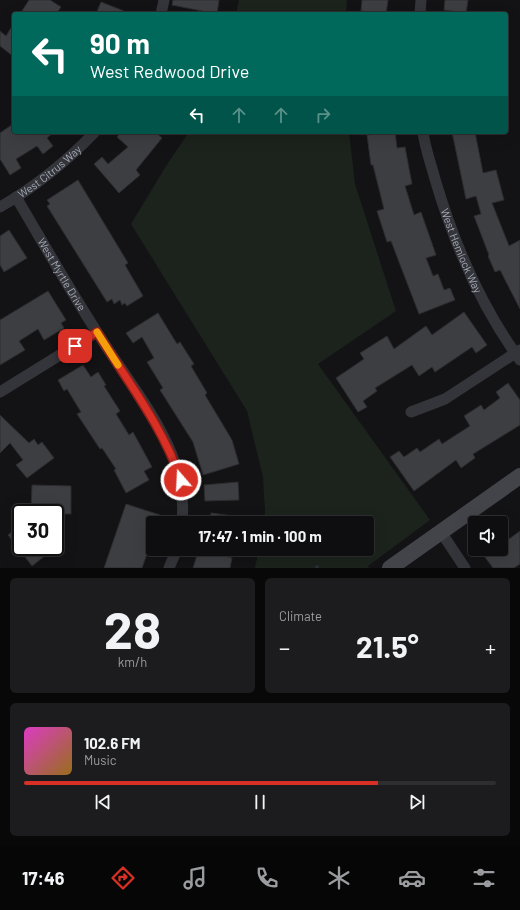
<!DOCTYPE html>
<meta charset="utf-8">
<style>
body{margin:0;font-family:Barlow,sans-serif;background:#1c1c1e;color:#f1f3f6;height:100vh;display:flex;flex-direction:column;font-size:15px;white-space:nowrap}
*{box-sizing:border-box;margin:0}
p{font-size:13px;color:#9b9c9f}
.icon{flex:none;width:22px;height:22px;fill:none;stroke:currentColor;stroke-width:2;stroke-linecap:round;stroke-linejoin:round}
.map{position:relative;height:568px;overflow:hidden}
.sheet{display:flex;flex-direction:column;gap:10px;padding:10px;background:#080809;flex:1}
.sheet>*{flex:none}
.top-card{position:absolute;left:12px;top:12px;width:496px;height:122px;border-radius:4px;box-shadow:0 4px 16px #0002,0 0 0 1px #2e2e30;background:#00695c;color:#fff;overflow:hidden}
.fabs{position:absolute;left:468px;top:516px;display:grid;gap:8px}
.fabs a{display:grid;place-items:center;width:40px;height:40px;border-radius:4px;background:#0e0e10;box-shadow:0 4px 16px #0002,0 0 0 1px #2e2e30;font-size:20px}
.speed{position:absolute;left:12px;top:504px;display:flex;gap:8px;font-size:20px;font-weight:700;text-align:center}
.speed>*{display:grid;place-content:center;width:52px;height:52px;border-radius:50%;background:#0e0e10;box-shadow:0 4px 16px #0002,0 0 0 1px #2e2e30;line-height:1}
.speed .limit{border:2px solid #111;border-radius:6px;background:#fff;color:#111}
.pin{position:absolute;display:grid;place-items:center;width:34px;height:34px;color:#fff;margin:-17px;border-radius:8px;box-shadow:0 2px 6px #0006}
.me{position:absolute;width:44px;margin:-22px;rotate:341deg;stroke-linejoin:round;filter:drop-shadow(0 0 3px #0008)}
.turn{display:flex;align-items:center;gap:14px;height:84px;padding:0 12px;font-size:18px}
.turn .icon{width:52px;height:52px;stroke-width:2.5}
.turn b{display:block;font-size:28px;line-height:34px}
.lanes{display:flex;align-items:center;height:38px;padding:0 12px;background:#0003;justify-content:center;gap:20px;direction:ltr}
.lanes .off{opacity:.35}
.big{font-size:30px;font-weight:700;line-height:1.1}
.sheet .card{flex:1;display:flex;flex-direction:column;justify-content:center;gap:6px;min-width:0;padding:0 14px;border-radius:6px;background:#1c1c1e}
.sheet .dial{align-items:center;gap:0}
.dial b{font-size:52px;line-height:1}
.song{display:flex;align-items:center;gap:12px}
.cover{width:48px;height:48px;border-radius:6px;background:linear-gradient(135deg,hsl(310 70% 55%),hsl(40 70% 35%))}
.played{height:4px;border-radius:2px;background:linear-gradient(90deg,#d93025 75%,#2e2e30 75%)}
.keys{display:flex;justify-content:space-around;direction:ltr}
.heat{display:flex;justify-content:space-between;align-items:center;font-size:22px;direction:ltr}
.sheet .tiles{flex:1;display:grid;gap:10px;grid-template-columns:1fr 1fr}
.card:last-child{grid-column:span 2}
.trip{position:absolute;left:146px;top:516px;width:228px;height:40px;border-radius:4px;background:#0e0e10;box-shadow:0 4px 16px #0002,0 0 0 1px #2e2e30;font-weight:700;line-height:40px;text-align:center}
.dock{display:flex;height:64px;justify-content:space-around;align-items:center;background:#060606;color:#9b9c9f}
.dock .icon{width:28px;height:28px}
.dock .on{color:#d93025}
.dock b{font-size:18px;color:#f1f3f6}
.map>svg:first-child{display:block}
.green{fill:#1b231c}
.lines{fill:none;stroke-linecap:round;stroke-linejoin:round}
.stream{stroke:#29323a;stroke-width:3.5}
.building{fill:#3d3e42;stroke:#2d2d31}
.street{stroke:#34353a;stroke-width:11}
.secondary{stroke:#42444a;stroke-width:16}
.route-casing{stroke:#8d1f18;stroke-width:10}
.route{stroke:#d93025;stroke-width:7}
.slow{stroke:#f59e0b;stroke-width:7}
.labels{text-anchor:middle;stroke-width:4;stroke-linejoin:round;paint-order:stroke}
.street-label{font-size:11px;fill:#a4aab6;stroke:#0e0e10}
</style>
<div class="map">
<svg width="520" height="568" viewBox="0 0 520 568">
<rect width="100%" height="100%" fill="#131315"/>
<path class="green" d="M 239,0 L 347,0 L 346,14 L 236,14 Z
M 189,132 L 349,132 L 355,184 L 396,311 L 318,364 L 430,520 L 368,566 L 369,568 L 255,568 L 259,549 L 367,549 L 367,523 L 263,523 L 265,512 L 263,477 L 247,411 L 131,224 L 166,166 Z"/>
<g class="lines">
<path class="stream" d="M 317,567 L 317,568"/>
</g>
<path class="building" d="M 29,0 L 50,0 L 61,7 L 56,14 L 20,14 Z
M 173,0 L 219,0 L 217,14 L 172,5 Z
M 362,0 L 388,0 L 386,14 L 361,11 Z
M 445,0 L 468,0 L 466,13 L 444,10 Z
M 101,2 L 129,13 L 128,14 L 96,14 Z
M 14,23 L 14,57 L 0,46 L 0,31 L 6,36 Z
M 13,124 L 14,132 L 54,132 L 47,138 L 53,146 L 43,154 L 37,146 L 16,159 L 21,168 L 10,175 L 0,159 L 0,133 Z
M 121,132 L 155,132 L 162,138 L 136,170 L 140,175 L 119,193 L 94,164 L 102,157 L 108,164 L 128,147 L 117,137 Z
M 395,132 L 397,148 L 405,147 L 412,184 L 405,186 L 414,215 L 421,212 L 436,255 L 426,258 L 433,276 L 438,274 L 444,290 L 450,288 L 455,300 L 419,314 L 391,241 L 387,242 L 377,211 L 384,209 L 373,165 L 371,165 L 367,135 Z
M 452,132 L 475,132 L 483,173 L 496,170 L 504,200 L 492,203 L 509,246 L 520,240 L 520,309 L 500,270 L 495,272 L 488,256 L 489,255 L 474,216 L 481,214 L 476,196 L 466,199 Z
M 78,180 L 128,263 L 125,265 L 143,296 L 127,306 L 125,303 L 122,305 L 120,300 L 114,304 L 112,299 L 107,302 L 47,206 L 50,204 L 47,200 Z
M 9,230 L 27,258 L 4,272 L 0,265 L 0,236 Z
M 48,291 L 66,320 L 61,323 L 64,328 L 44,340 L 38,329 L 19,341 L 25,350 L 0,365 L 0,320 Z
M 464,312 L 487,345 L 476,353 L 472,347 L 435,372 L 432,367 L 419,376 L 412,365 L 375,388 L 377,391 L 363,401 L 367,407 L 358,412 L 336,378 L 364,359 L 360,353 L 387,336 L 394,349 L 426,326 L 432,335 Z
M 158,313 L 177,344 L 180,342 L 194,364 L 191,366 L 207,393 L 205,395 L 232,440 L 239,464 L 203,475 L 193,442 L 160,390 L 163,388 L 147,362 L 154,358 L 142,337 L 133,343 L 126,333 Z
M 83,365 L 91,377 L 98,372 L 106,385 L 104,386 L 120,411 L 116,414 L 129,435 L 133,432 L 152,467 L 144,471 L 149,480 L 126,493 L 114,470 L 116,469 L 102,448 L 100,449 L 77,414 L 81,412 L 67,389 L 64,391 L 58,380 Z
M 508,383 L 520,400 L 520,425 L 473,454 L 475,458 L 461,468 L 456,460 L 414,491 L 390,457 L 399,451 L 404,457 L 417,448 L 420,452 L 439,439 L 442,444 L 470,426 L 464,416 L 481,405 L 484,410 L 500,398 L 496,392 Z
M 0,415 L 29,443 L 34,439 L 38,445 L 42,442 L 54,458 L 27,478 L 16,465 L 23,460 L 10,443 L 0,453 Z
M 238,482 L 239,500 L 205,501 L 204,485 Z
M 32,485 L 71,486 L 71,514 L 36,513 L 36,511 L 31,511 Z
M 126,504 L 160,515 L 157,523 L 153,523 L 153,537 L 142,568 L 104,568 Z
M 211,513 L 240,517 L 239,523 L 210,523 Z
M 21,525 L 21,547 L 56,547 L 32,566 L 8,535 Z
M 501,528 L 509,539 L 520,531 L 520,564 L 514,568 L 493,568 L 479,549 L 501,549 Z
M 199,549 L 232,558 L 230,568 L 193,568 Z"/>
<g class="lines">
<g class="street">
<path d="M 161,14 L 164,0"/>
<path d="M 420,14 L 421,0"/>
<path id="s1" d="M 423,132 C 425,148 431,164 435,179 C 454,244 480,305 520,360"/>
<path id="s2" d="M 16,197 C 45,246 73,296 104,343 C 127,379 156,415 172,455 C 182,477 184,499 182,523"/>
<path id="s3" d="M 0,207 C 35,187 67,161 95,132"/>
<path d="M 0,392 L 97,332"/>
<path d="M 411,412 L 445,399 L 520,350"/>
<path d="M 441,532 L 465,568"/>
<path d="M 169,568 L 177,549"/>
</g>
<path class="secondary" d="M 390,568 L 520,476"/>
</g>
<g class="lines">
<defs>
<path id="route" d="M 75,346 L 97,332 C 127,381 162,425 181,480"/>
</defs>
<use href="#route" class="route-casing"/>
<use href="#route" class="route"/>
<path class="slow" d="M 97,332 L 118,365"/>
</g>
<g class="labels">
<g class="street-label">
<text dy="4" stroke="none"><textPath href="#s3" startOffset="61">West Citrus Way</textPath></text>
<text dy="4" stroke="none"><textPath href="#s1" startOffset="125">West Hemlock Way</textPath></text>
<text dy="4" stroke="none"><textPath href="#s2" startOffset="90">West Myrtle Drive</textPath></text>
</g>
</g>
</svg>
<div class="fabs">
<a><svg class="icon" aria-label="sound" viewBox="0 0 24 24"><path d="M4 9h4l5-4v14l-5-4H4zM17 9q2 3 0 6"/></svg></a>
</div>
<div class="speed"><div class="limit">30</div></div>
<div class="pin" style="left:75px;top:346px;background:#d93025"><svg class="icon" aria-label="arrive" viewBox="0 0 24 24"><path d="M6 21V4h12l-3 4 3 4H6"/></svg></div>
<svg class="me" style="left:181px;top:480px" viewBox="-20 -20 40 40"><circle r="17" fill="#d93025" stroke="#fff" stroke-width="3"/><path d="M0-11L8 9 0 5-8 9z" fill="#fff"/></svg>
<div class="trip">17:47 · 1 min · 100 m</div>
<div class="top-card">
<div class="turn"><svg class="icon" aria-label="left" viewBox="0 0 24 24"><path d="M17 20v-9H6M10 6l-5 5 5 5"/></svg><div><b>90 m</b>West Redwood Drive</div></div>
<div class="lanes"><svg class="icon" aria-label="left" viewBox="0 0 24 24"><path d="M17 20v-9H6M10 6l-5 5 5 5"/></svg><svg class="icon off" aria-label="ahead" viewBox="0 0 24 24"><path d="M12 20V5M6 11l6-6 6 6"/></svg><svg class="icon off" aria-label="ahead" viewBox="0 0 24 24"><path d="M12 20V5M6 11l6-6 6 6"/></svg><svg class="icon off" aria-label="right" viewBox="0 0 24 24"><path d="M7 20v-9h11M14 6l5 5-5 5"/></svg></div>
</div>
</div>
<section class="sheet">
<div class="tiles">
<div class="card dial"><b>28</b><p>km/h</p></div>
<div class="card"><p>Climate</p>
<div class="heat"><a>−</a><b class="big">21.5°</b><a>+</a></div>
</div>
<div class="card">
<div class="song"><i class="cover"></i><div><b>102.6 FM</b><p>Music</p></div></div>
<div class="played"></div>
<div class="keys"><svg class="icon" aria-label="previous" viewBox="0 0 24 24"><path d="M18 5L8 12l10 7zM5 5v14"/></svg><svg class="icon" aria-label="pause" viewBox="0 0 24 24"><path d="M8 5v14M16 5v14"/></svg><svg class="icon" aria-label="next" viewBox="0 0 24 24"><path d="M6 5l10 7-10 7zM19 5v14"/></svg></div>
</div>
</div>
</section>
<nav class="dock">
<b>17:46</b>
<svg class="icon on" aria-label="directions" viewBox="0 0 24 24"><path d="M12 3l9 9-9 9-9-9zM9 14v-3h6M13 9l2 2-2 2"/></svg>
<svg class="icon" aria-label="music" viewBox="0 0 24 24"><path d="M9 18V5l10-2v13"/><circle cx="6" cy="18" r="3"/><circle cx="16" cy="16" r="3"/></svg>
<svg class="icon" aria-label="phone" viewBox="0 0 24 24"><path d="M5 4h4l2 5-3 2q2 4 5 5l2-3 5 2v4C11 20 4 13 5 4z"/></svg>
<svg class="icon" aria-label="climate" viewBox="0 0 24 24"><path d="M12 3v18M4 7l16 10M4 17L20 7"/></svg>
<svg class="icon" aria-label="car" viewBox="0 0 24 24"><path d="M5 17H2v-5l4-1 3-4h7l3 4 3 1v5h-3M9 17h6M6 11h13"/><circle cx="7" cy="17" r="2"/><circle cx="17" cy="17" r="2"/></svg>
<svg class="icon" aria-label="filters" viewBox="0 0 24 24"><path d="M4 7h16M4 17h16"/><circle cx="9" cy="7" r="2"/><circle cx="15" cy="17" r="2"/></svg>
</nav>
